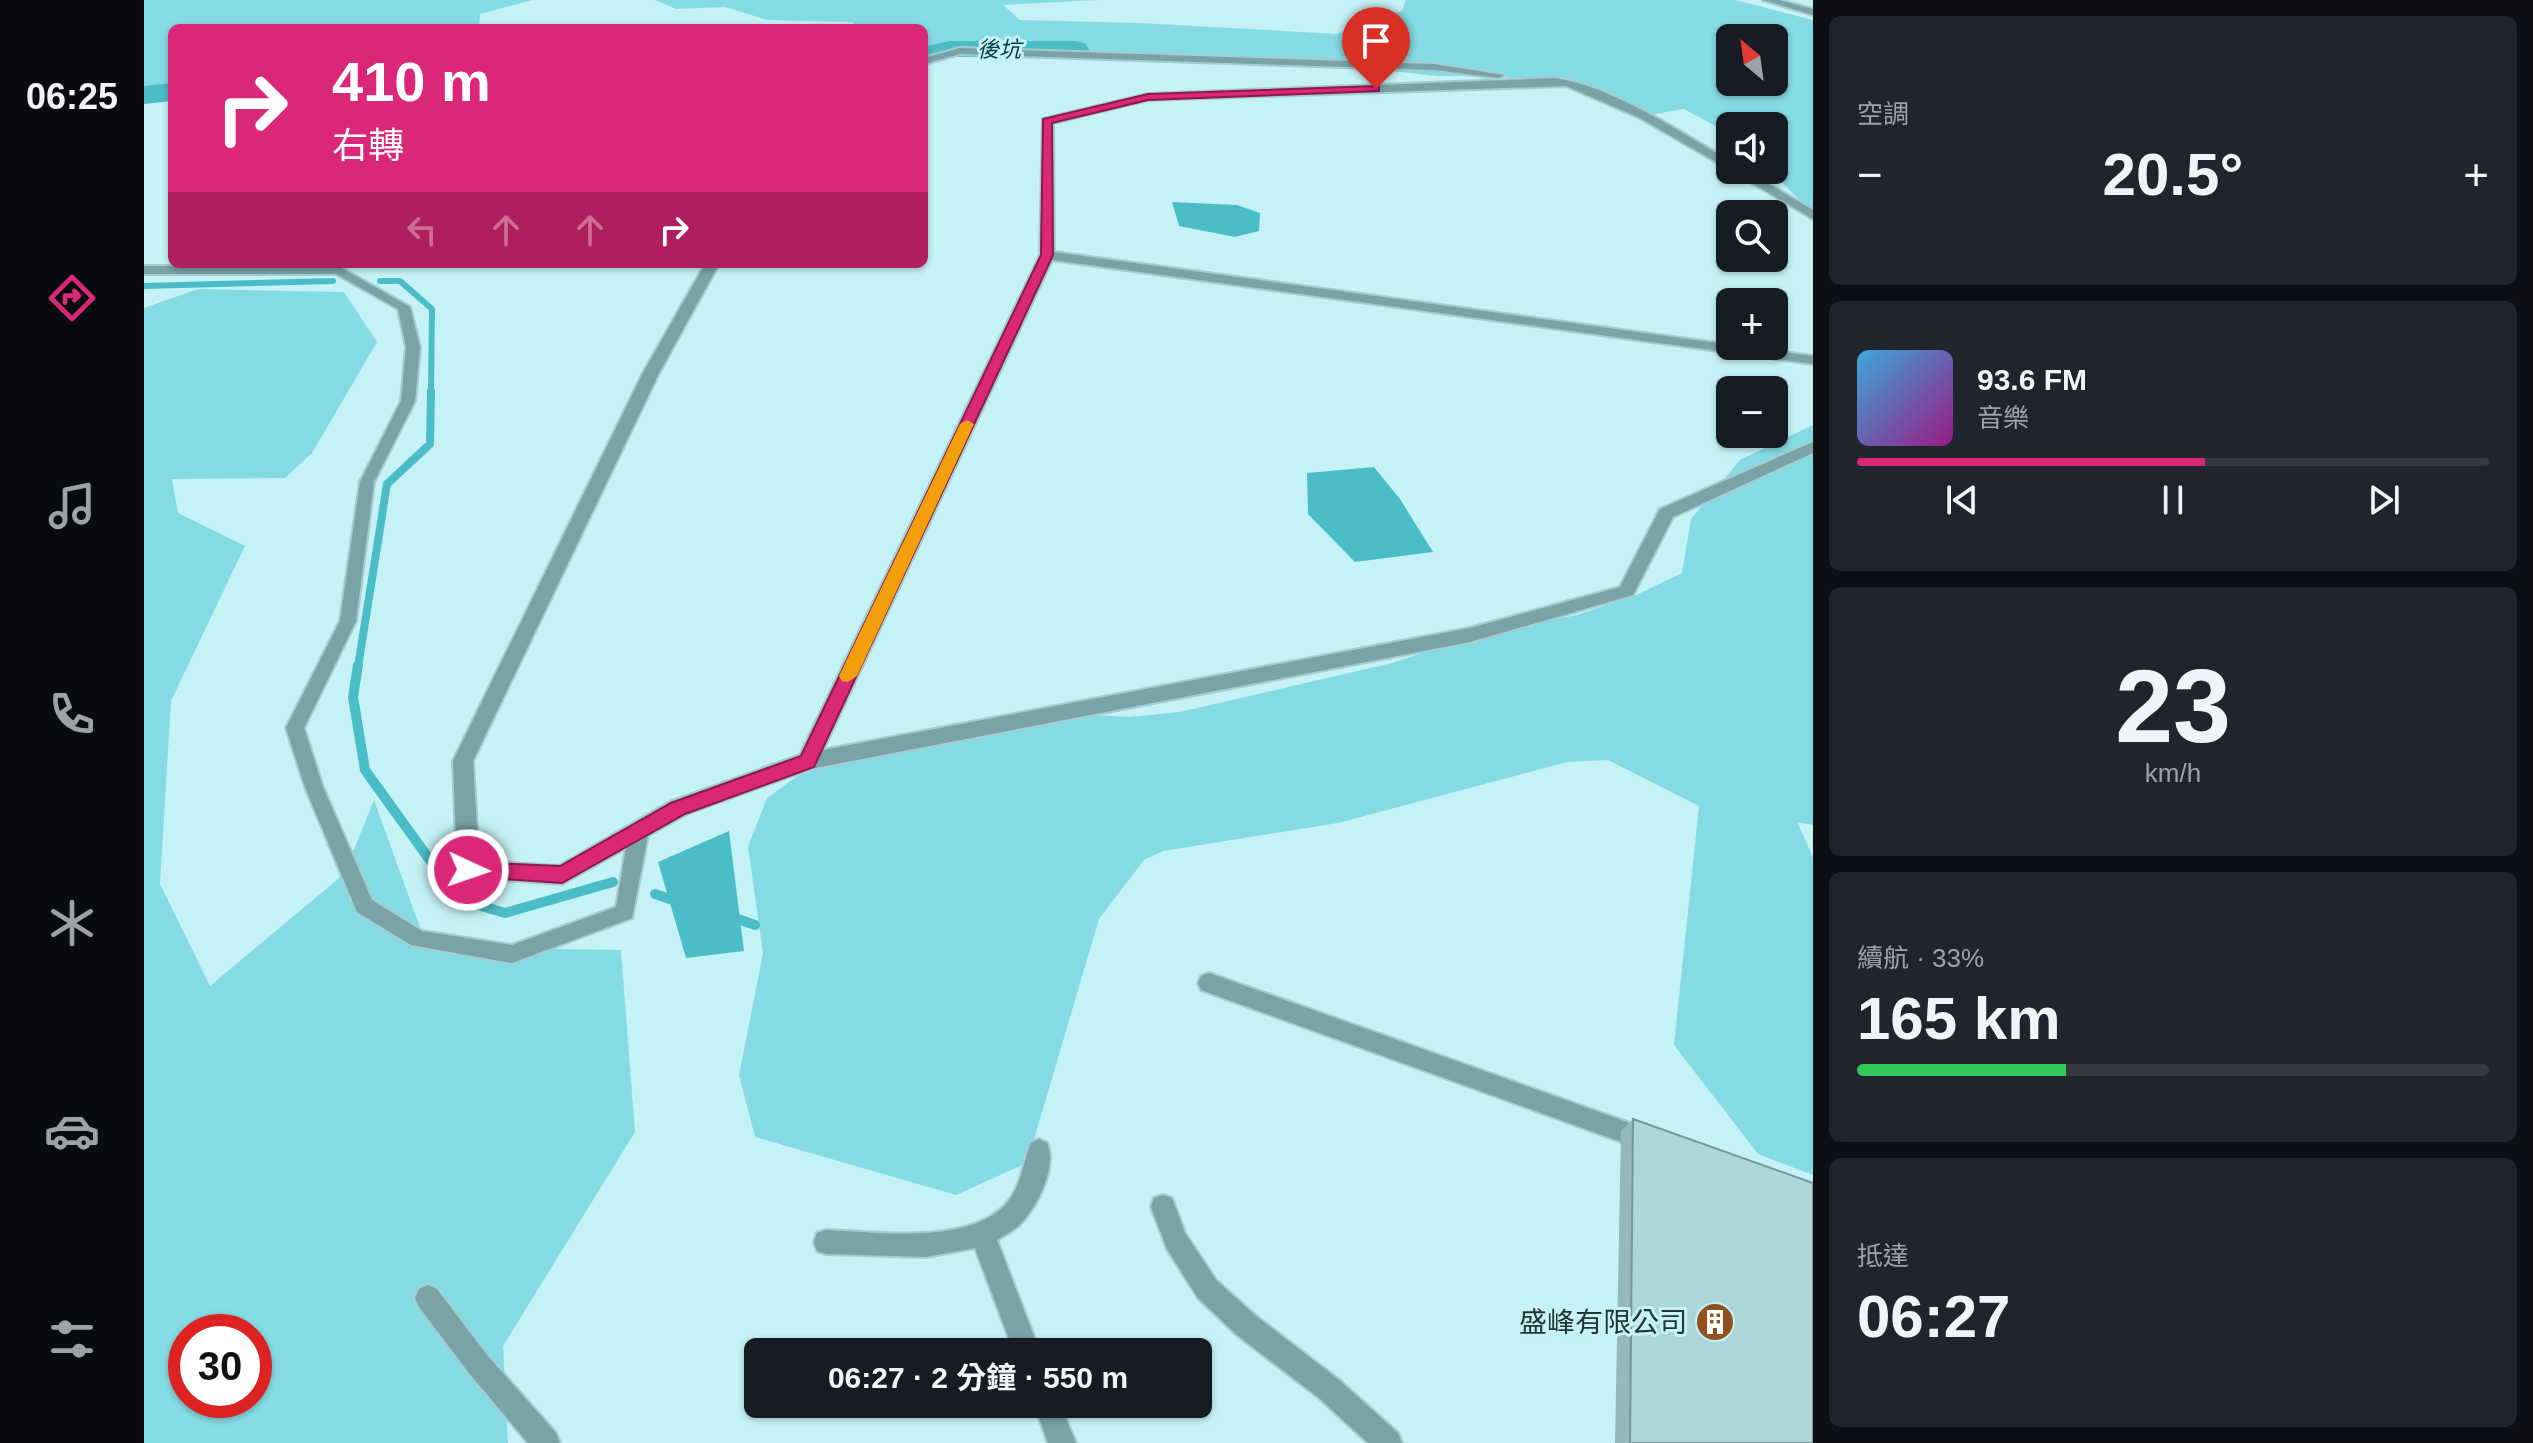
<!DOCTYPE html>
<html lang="zh-TW">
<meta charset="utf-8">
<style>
body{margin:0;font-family:Helvetica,"Noto Sans TC",sans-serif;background:#20242c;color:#f1f3f6;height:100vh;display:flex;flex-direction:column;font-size:30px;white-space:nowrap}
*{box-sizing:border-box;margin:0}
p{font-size:26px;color:#9ea1a6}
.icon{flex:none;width:44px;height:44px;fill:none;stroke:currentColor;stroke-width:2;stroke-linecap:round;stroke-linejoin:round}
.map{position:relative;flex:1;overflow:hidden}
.details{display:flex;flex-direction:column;gap:16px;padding:16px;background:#0d0f14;width:720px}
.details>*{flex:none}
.top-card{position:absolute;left:24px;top:24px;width:760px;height:244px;border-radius:12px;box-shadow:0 2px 6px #0004;background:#db2777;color:#fff;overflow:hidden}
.needle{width:52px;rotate:331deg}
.tools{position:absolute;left:1572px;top:24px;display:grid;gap:16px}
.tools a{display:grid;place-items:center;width:72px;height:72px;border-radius:12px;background:#171b24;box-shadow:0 2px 6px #0004;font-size:40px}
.speed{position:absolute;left:24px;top:1314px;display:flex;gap:16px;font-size:40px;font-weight:700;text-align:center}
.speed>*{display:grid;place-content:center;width:104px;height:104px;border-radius:50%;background:#171b24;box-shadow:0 2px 6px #0004;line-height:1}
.speed .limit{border:12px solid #d22;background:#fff;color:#111}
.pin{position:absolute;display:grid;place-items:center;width:68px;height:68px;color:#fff;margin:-82px -34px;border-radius:50% 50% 50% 0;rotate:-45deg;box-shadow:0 0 8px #0007}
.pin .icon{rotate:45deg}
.me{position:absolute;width:88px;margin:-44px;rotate:93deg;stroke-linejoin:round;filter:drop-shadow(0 0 6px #0008)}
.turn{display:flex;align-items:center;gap:28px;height:168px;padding:0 32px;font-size:36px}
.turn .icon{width:104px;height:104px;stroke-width:2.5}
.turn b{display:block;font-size:56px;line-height:68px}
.lanes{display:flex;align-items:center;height:76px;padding:0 32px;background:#0003;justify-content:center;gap:40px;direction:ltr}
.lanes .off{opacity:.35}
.big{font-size:60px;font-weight:700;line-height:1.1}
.details .tile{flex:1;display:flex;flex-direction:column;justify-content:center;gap:12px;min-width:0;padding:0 28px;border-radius:12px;background:#20242c}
.details .dial{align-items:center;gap:0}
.dial b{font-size:104px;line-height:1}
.song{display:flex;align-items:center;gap:24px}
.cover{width:96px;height:96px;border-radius:12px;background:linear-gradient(135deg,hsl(200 70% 55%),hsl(310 70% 35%))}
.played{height:8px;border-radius:4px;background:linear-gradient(90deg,#db2777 55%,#363941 55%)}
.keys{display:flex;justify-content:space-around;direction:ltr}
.heat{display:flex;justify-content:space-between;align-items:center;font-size:44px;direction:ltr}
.charge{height:12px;border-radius:6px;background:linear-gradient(90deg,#34c759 33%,#363941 0)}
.trip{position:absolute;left:600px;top:1338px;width:468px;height:80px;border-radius:12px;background:#171b24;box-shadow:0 2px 6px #0004;font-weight:700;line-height:80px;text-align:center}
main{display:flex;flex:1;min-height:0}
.dock{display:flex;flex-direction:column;width:144px;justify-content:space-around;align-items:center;background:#090b0e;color:#9ea1a6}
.dock .icon{width:56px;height:56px}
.dock .on{color:#db2777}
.dock b{font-size:36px;color:#f1f3f6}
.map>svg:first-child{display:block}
.green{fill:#85dbe3;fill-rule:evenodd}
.water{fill:#4bbdc7}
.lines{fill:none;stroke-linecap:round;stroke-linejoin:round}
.stream-far2{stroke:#4bbdc7;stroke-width:6}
.stream-far1{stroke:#4bbdc7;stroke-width:8}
.stream{stroke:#4bbdc7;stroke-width:10}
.river{fill:#4bbdc7;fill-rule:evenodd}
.service-casing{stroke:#a5ccd0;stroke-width:4}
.minor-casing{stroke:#a5ccd0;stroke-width:4}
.tertiary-casing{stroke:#a5ccd0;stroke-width:4}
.service{fill:#79a3a7;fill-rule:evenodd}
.minor{fill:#79a3a7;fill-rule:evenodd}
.tertiary{fill:#79a3a7;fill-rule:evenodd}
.wall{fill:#93b9bc}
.building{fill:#abd7db;stroke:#789699;stroke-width:2}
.route{fill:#db2777;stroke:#8e194d;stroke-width:2}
.slow{fill:#f59e0b}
.labels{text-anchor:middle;stroke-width:6;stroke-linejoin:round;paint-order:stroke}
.far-water-label{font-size:22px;font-style:italic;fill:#043c40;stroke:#c5f2f6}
.near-poi-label{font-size:28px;fill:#233536;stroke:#c5f2f6;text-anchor:end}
</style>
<main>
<nav class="dock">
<b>06:25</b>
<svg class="icon on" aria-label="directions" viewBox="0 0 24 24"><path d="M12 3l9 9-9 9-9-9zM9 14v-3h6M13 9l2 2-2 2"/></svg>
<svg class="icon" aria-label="music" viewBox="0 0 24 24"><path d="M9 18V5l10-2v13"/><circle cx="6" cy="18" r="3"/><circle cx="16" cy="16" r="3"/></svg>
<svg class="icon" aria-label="phone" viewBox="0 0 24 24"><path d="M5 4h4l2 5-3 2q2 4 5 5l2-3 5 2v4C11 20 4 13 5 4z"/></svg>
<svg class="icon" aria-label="climate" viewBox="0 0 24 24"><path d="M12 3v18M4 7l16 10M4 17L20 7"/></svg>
<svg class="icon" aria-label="car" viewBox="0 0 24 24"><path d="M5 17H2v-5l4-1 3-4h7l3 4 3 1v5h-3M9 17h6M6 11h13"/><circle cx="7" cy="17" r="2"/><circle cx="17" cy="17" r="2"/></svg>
<svg class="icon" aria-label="filters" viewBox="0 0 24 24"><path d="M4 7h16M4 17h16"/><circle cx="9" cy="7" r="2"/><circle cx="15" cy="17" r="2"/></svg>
</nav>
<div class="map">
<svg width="1669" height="1443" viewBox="0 0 1669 1443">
<rect width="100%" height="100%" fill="#c5f2f6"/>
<path class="green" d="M 0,0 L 388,0 L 336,14 L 335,27 L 330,28 L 28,28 L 28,94 L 0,98 Z
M 511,0 L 953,0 L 859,5 L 876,20 L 996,23 L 1193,34 L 1258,11 L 1262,0 L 1591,0 L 1669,20 L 1669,214 L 1626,170 L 1630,170 L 1630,126 L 1586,126 L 1586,134 L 1540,109 L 1500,116 L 1424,83 L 1346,76 L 1294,76 L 1182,64 L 860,50 L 780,54 L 780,28 L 719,28 L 707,22 L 623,20 L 581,7 L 532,9 ZM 1586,38 L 1630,38 L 1630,82 L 1586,82 Z
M 54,289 L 200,292 L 233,342 L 168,453 L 141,478 L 28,479 L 34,513 L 101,546 L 27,701 L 16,884 L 66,986 L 200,874 L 230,800 L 283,947 L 477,950 L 491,1132 L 359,1346 L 364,1443 L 0,1443 L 0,308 ZM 42,1332 L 110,1332 L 110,1400 L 42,1400 Z
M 1669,425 L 1669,825 L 1653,822 L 1669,857 L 1669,1175 L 1614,1154 L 1530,1045 L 1555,806 L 1464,760 L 1423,762 L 1194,823 L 1019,851 L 1000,860 L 955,919 L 883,1163 L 812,1195 L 611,1137 L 595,1075 L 619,953 L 604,847 L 623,798 L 662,770 L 787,728 L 911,713 L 985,717 L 1036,712 L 1248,663 L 1347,631 L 1433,615 L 1490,596 L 1538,573 L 1547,519 L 1596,460 Z"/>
<path class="water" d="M 1028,202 L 1093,205 L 1116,213 L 1115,231 L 1091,237 L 1035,226 Z
M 1230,467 L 1256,499 L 1289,552 L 1211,562 L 1164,514 L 1163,473 Z
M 585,831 L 600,951 L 542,958 L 514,862 Z"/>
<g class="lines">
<path class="stream-far2" d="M 236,281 L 256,281 L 288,309 L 287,393
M 0,286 L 189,281"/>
<path class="stream-far1" d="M 214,667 L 243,484 L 286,444 L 287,391"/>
<path class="stream" d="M 214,665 L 209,697 L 221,770 L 314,899 L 361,913 L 469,882
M 511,894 L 535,902
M 588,917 L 611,925"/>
<path class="river" d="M 805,41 L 931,41 L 941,43 L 945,49 L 941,55 L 931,57 L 806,57 L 780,64 L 780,47 Z
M 28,83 L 28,101 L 0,104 L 0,86 Z"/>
<defs>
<path id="service" d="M 0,266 L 194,266 L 266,307 L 276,347 L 271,401 L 230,482 L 212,621 L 160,728 L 179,787 L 228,900 L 278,931 L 368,945 L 472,907 L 485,830 L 488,824 L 495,822 L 502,824 L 505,830 L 488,918 L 368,963 L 267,945 L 213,912 L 161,787 L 142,728 L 196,621 L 216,482 L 257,401 L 262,347 L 254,309 L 192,274 L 0,274 Z
M 1065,973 L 1497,1127 L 1505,1130 L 1509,1138 L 1505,1146 L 1497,1149 L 1057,990 L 1054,983 L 1057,976 Z
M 895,1139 L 903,1143 C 913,1166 895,1203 879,1221 C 873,1229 861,1235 853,1240 L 896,1352 L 870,1352 L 831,1248 L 782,1257 L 682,1254 L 673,1251 L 670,1242 L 673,1233 L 682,1230 C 732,1232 823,1245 861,1205 C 878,1187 878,1164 887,1143 Z
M 1019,1195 L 1028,1198 L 1041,1233 L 1072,1280 L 1112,1316 L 1194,1379 L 1254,1433 L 1258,1443 L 1224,1443 L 1175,1398 L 1093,1335 L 1054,1298 L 1023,1249 L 1007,1207 L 1010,1198 Z
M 284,1285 L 293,1289 L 343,1355 L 412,1433 L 416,1443 L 384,1443 L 325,1373 L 275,1307 L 271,1298 L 275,1289 Z
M 890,1404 L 916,1404 L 932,1443 L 904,1443 Z"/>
<path id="minor" d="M 816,48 L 1290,64 L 1360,75 L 1355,78 L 1290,70 L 816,54 L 780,64 L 780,58 Z
M 1411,78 C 1468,86 1536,132 1586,161 L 1586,170 L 1496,118 L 1422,86 L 1004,100 L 909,123 L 910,252 L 1669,356 L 1669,364 L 908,260 L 679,750 L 1326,628 L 1476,587 L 1516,509 L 1669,442 L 1669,453 L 1529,517 L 1489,595 L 1326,642 L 666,769 L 542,814 L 418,884 L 316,877 L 313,870 L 309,761 L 499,373 L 561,264 L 575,264 L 515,373 L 329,761 L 335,861 L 415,866 L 526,802 L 656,755 L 896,255 L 899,119 L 1004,94 Z
M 1586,170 L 1601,170 L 1669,210 L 1669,219 Z"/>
<path id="tertiary" d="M 1619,0 L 1635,0 L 1669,9 L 1669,15 Z"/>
</defs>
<use href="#service" class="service-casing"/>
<use href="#minor" class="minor-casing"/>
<use href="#tertiary" class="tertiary-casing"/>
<use href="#service" class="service"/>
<use href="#minor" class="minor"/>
<use href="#tertiary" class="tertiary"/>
</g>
<path class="wall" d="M 1489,1119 L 1669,1443 L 1471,1443 L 1477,1131 Z"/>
<path class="building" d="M 1489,1119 L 1669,1183 L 1669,1443 L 1486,1443 Z"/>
<path class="route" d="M 1232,86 L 1235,87 L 1235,91 L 1004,100 L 908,123 L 909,255 L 670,767 L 541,814 L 418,883 L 316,876 L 314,870 L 316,864 L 324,862 L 416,866 L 527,803 L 657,756 L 897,255 L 899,119 L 1004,94 Z"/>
<path class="slow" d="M 823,420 L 830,424 L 713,676 L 704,682 L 698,681 L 695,676 L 816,424 Z"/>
<defs>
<symbol id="building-disc" viewBox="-11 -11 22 22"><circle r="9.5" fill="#92501f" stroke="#c5f2f6"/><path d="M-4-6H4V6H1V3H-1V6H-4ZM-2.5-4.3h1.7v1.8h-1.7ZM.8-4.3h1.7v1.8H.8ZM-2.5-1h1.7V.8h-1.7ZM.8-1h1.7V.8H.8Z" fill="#fff"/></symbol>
</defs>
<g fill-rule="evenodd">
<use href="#building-disc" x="1549" y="1300" width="44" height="44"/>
</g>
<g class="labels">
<g class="far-water-label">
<text x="855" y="57">後坑</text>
</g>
<g class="near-poi-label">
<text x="1543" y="1332">盛峰有限公司</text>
</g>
</g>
</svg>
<div class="tools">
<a><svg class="needle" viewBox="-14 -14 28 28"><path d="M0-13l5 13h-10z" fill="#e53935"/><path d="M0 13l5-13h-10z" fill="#9ea1a6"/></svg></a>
<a><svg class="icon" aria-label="sound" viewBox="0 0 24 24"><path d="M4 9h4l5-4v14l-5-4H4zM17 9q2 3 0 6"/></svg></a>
<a><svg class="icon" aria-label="search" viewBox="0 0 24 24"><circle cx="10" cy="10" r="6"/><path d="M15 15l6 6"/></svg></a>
<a>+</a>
<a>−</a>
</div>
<div class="speed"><div class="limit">30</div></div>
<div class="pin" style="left:1232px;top:89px;background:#d93025"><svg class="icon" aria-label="arrive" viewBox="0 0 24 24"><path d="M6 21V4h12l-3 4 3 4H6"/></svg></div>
<svg class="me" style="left:324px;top:870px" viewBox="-20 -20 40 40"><circle r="17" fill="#db2777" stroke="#fff" stroke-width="3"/><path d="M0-11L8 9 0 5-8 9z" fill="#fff"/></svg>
<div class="trip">06:27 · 2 分鐘 · 550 m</div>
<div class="top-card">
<div class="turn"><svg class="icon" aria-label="right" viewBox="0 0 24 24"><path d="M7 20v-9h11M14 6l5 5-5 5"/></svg><div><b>410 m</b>右轉</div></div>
<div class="lanes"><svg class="icon off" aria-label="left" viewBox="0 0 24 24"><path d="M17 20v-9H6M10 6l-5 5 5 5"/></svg><svg class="icon off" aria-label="ahead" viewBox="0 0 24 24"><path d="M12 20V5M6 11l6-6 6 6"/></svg><svg class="icon off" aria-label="ahead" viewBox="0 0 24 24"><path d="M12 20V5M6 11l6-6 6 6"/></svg><svg class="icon" aria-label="right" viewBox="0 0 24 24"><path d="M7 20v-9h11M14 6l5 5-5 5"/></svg></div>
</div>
</div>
<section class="details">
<div class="tile"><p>空調</p>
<div class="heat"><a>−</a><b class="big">20.5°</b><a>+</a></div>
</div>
<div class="tile">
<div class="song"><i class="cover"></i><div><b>93.6 FM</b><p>音樂</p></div></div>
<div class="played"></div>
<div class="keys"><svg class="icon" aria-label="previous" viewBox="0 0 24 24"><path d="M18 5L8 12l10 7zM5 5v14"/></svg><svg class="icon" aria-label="pause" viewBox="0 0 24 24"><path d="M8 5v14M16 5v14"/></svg><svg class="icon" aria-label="next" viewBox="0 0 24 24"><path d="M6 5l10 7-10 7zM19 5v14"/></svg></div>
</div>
<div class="tile dial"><b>23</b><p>km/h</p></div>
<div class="tile"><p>續航 · 33%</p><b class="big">165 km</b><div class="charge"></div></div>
<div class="tile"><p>抵達</p><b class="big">06:27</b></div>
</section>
</main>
